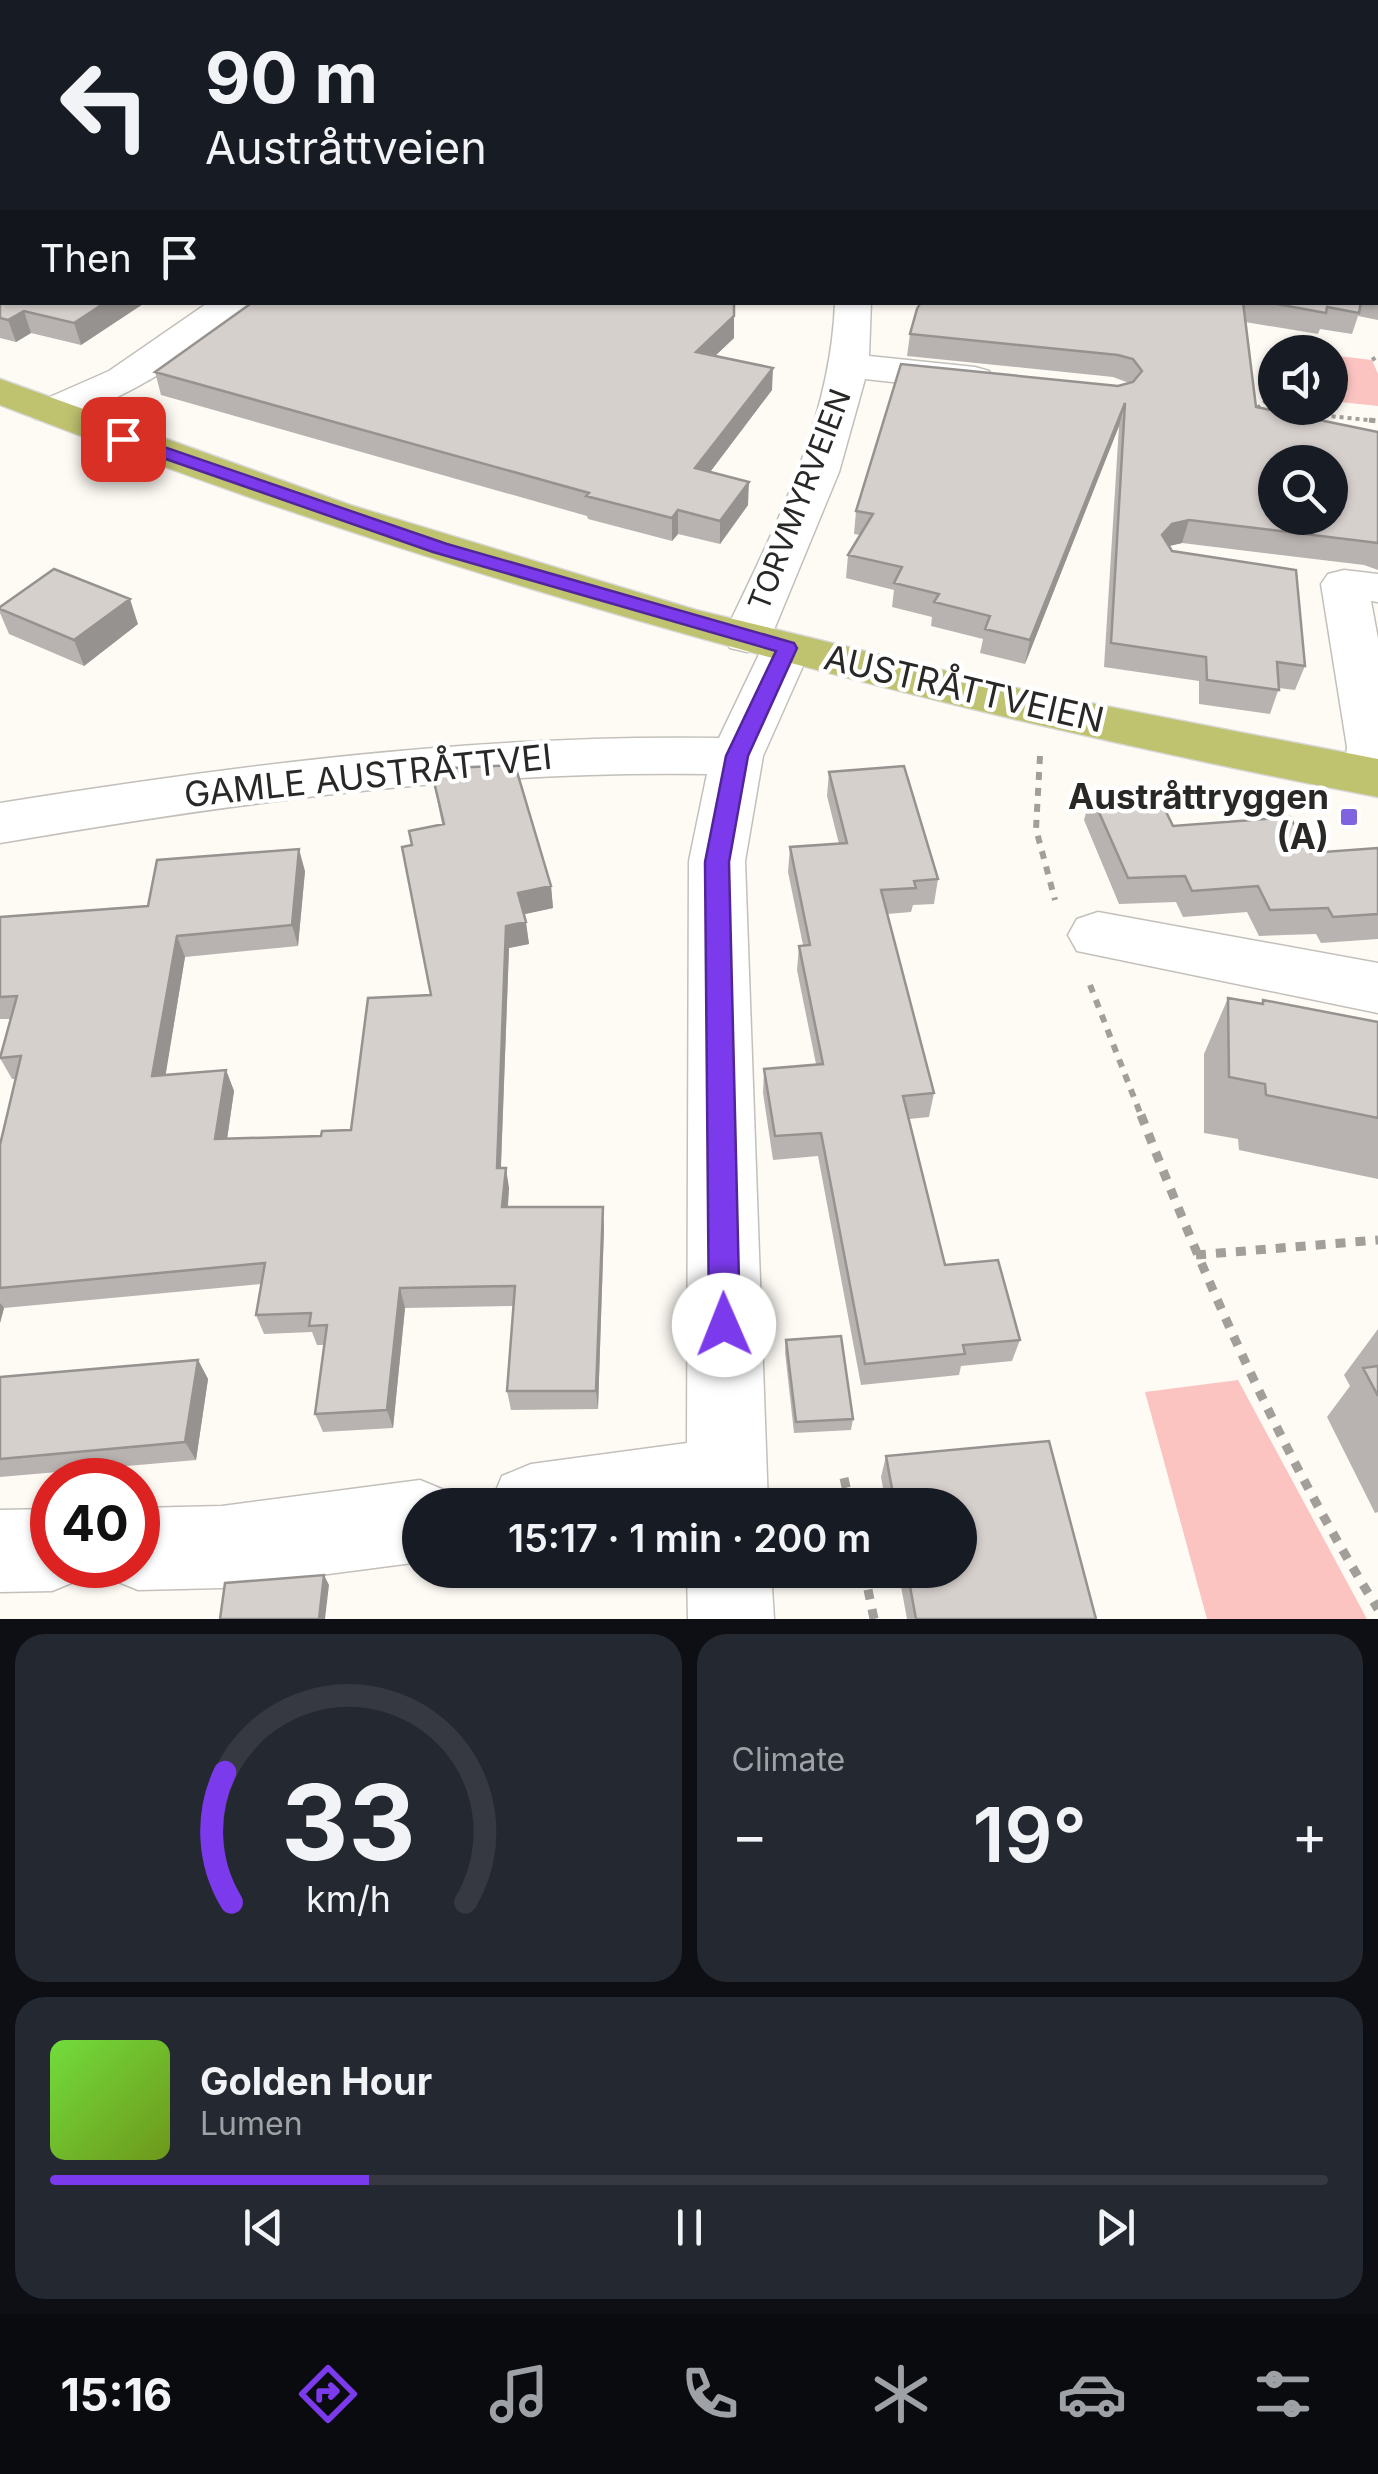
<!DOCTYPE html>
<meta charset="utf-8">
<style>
body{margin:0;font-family:Inter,sans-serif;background:#242831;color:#f1f3f6;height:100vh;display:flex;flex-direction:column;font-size:38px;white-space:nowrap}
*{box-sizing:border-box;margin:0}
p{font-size:32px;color:#9ea1a6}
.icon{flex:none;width:55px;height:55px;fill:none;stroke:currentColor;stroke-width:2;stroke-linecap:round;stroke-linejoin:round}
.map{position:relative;height:1619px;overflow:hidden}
.details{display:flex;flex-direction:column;gap:15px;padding:15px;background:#0d0f14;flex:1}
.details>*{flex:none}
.hud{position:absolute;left:0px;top:0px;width:1380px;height:305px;box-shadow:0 2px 8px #0004;background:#171b24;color:#f1f3f6;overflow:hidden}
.controls{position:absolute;left:1258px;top:335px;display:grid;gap:20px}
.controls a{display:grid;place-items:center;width:90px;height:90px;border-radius:50%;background:#171b24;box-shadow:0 2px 8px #0004;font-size:50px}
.speed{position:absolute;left:30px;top:1458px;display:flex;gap:20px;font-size:50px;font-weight:700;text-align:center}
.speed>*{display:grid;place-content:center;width:130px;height:130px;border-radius:50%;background:#171b24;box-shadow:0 2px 8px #0004;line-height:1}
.speed .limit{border:15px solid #d22;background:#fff;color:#111}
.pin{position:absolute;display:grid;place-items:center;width:85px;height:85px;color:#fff;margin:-42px;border-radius:20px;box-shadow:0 5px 15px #0006}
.me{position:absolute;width:110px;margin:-55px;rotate:359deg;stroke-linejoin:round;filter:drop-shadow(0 0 8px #0008)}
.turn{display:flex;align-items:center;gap:35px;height:210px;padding:0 40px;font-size:45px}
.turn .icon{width:130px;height:130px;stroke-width:2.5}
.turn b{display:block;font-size:70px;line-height:85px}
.then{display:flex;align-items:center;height:95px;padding:0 40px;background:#0003;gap:20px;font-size:38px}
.big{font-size:75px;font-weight:600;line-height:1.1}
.details .card{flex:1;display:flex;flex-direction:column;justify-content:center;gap:15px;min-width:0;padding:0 35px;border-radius:30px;background:#242831}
.details .dial{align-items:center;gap:0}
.dial svg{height:260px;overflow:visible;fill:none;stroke:#363941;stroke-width:7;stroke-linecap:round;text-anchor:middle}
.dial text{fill:#f1f3f6;stroke:none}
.song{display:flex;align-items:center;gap:30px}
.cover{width:120px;height:120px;border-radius:15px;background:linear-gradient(135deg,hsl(100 70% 55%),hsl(80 70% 35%))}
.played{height:10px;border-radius:5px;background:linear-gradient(90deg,#7c3aed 25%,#363941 25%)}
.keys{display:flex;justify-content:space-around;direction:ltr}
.heat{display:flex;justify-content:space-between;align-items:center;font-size:55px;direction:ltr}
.details .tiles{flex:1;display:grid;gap:15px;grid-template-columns:1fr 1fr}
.card:last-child{grid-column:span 2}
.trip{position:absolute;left:402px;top:1488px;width:575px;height:100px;border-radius:50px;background:#171b24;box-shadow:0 2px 8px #0004;font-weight:600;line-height:100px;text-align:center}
.tab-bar{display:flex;height:160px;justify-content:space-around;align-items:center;background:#090b0e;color:#9ea1a6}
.tab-bar .icon{width:70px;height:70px}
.tab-bar .active{color:#7c3aed}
.tab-bar b{font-size:45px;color:#f1f3f6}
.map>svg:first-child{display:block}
.green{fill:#fbc4c1}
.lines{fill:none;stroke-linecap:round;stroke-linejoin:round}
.minor-casing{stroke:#c3c0bb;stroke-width:3}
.major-casing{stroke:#d8d8d8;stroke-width:3}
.path-far3{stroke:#a29f9b;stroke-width:4;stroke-dasharray:4 4;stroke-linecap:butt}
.path-far2{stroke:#a29f9b;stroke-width:5;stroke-dasharray:6 6;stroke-linecap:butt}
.path-far1{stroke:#a29f9b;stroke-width:6;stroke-dasharray:8 8;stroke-linecap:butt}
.path{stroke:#a29f9b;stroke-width:9;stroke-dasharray:10 10;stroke-linecap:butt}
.minor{fill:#fff;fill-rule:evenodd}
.major{fill:#bfc26f;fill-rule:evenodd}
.wall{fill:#b8b3b0}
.shaded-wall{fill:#969290}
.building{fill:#d6d0cd;stroke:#969290;stroke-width:2.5;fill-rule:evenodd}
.route{fill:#7c3aed;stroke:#51269a;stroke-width:2.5}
.poi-dot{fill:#8064df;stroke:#fff;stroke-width:4}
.labels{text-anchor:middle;stroke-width:9;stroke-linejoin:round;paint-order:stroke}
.far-street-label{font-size:30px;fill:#292826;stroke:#fff}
.street-label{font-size:35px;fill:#292826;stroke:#fff}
.poi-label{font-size:35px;font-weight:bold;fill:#292826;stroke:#fff;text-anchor:end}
</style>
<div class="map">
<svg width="1378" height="1619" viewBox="0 0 1378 1619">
<rect width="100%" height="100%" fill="#fefbf5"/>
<path class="green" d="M 1330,355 L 1372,360 L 1378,374 L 1378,406 L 1330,401 Z
M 1238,1380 L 1367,1619 L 1207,1619 L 1145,1392 Z"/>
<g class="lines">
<defs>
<path id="minor" d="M 209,302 L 251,302 C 225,340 81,431 36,419 L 30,411 L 36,403 L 109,371 Z
M 835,302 L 871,302 L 869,356 L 975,367 L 989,371 L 994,379 L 989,387 L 975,391 L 865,379 L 839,472 L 771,637 L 787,633 L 804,637 L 811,648 L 763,756 L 745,861 L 768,1505 L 490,1505 L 502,1476 L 531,1464 L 687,1443 L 689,861 L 707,774 C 469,770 234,803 0,843 L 0,803 C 239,765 477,734 719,738 L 762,648 L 747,652 L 730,648 L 723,637 C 773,531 831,422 835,302 Z
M 1344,570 L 1378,574 L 1378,602 L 1371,601 L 1378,639 L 1378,793 L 1352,789 L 1344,776 L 1347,747 L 1321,584 L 1328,574 Z
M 1098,912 L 1378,963 L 1378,1013 L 1077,951 L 1068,935 L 1077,919 Z
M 420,1480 L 449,1492 L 454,1505 L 420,1505 L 420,1562 L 222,1588 L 138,1590 L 109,1578 L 103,1565 L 138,1565 L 138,1508 L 222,1506 Z
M 52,1509 L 52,1565 L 87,1565 L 81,1579 L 52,1591 L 0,1592 L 0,1510 Z
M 687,1570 L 771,1570 L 774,1619 L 688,1619 Z"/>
<path id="major" d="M 0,379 L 350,505 L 696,610 L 1028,691 L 1378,759 L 1378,797 C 906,706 448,580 0,405 Z"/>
</defs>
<use href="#minor" class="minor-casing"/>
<use href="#major" class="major-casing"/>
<path class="path-far3" d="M 1372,360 L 1378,356
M 1257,408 L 1272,396
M 1260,409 L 1378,421"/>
<path class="path-far2" d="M 1369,420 L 1378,421"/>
<path class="path-far1" d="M 1040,756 L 1036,829 L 1055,900
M 1090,985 L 1142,1118"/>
<path class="path" d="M 1141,1115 C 1208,1286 1281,1454 1378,1609
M 1196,1255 L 1378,1240
M 844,1478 L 850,1505
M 864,1570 L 874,1619"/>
<use href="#minor" class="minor"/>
<use href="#major" class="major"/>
</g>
<path class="wall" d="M 0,0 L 1378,0 L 1378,320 L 1358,316 L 1352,334 L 1320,329 L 1318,334 L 1245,322 L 1256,407 L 1378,432 L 1378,570 L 1364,565 L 1182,543 L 1169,546 L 1172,551 L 1305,666 L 1295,690 L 1279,688 L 1270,714 L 1199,704 L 1199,681 L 1104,667 L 1119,426 L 1025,664 L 980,653 L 983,639 L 931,626 L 932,617 L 892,607 L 894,590 L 846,578 L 848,555 L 860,535 L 854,534 L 856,511 L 1118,386 L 1129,383 L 1113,377 L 907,356 L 910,334 L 921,302 L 1378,302 L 1378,2 L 2,2 L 2,302 L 146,302 L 81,345 L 31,333 L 16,342 L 0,338 Z
M 734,338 L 715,356 L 772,390 L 710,472 L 748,505 L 720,544 L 678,534 L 672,541 L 588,519 L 587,516 L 161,395 L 155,372 Z
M 0,607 L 138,624 L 84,666 L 9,634 L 0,613 Z
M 431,769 L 551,886 L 553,908 L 524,914 L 529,944 L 509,948 L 501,1168 L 509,1188 L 508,1207 L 604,1227 L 598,1409 L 511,1410 L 507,1391 L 514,1306 L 405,1308 L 393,1428 L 323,1432 L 315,1414 L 324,1345 L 317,1345 L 312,1332 L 264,1334 L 256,1315 L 261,1284 L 4,1308 L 0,1323 L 0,1145 L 16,1079 L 12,1079 L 0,1058 L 10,1019 L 0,1019 L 0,917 L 148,906 L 305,871 L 298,946 L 185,957 L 165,1075 L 226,1070 L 234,1091 L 227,1139 L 321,1136 L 351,1130 L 431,995 L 412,845 L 442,824 Z
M 829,772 L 938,879 L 934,904 L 913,905 L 911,912 L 887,914 L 934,1093 L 929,1117 L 909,1119 L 945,1265 L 1020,1340 L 1012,1361 L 961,1366 L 959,1375 L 861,1385 L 818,1156 L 773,1160 L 763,1093 L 764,1069 L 816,1064 L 797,970 L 799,946 L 803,945 L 788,872 L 790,847 L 839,844 L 827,796 Z
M 1091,794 L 1173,826 L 1310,853 L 1378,848 L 1378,939 L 1321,943 L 1316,934 L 1259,936 L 1247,912 L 1183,917 L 1176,902 L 1119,904 L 1084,820 Z
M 1228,998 L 1261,1004 L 1263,1000 L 1378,1022 L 1378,1179 L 1239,1150 L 1238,1139 L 1204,1133 L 1204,1054 Z
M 1378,1329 L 1378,1512 L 1375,1513 L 1327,1417 L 1350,1386 L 1344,1375 Z
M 786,1340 L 853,1419 L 851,1430 L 794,1433 L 785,1352 Z
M 198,1360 L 208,1379 L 196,1460 L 0,1477 L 0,1377 Z
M 1049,1441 L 1096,1619 L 907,1619 L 898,1570 L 960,1570 L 960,1505 L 886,1505 L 881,1477 L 886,1456 Z"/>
<path class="shaded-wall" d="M 106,302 L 146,302 L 81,345 L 74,323 Z
M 24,311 L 31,333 L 16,342 L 8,320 Z
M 734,316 L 734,338 L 696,374 L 696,352 Z
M 773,368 L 772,390 L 695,492 L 695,468 Z
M 1125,403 L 1119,426 L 1025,664 L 1030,640 Z
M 749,482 L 748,505 L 720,544 L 720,521 Z
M 678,510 L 678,534 L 672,541 L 672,518 Z
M 1189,520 L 1182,543 L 1165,547 L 1162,535 L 1172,524 Z
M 130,599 L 138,624 L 84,666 L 74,640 Z
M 299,849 L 305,871 L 298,946 L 292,925 Z
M 551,886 L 553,908 L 521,915 L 518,893 Z
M 526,922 L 529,944 L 509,948 L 500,1188 L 497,1168 L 506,926 Z
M 177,936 L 185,957 L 162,1097 L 152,1076 Z
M 226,1070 L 234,1091 L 224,1160 L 215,1139 Z
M 506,1168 L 509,1188 L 506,1228 L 502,1207 Z
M 603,1207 L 604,1227 L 598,1409 L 596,1391 Z
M 400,1288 L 405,1308 L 393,1428 L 387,1410 Z
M 0,1303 L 4,1308 L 0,1323 Z
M 198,1360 L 208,1379 L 196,1460 L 185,1442 Z
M 324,1575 L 329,1585 L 325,1619 L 319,1619 Z"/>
<path class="building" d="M 0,0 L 1378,0 L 1378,297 L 1378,2 L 2,2 L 2,302 L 106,302 L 74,323 L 24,311 L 8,320 L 0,318 Z
M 253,302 L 734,302 L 734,316 L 696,352 L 773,368 L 695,468 L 749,482 L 720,521 L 678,510 L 672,518 L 586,496 L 589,493 L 155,372 Z
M 921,302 L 1243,302 L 1256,407 L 1378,432 L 1378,543 L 1189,520 L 1172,524 L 1162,535 L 1172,551 L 1296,570 L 1305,666 L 1277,662 L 1279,690 L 1207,680 L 1206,657 L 1111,643 L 1125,403 L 1030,640 L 985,629 L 990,616 L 934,602 L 939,594 L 894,583 L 902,567 L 848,555 L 873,514 L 856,511 L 901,364 L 1118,386 L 1133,382 L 1142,371 L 1133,359 L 1118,355 L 910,334 L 917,309 ZM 1275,462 L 1330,462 L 1330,518 L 1275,518 Z
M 1266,302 L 1361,302 L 1359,313 L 1327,307 L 1326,313 Z
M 54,569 L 130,599 L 74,640 L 0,609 L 0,607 Z
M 515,765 L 551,886 L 518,893 L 526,922 L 506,926 L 497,1168 L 506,1168 L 502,1207 L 603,1207 L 596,1391 L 507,1391 L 515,1286 L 400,1288 L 387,1410 L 315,1414 L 327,1325 L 309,1326 L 311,1313 L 256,1315 L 265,1263 L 0,1288 L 0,1145 L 21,1056 L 0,1058 L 17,996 L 0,997 L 0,917 L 148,906 L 157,860 L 299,849 L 292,925 L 177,936 L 152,1076 L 226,1070 L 215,1139 L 321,1136 L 322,1131 L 351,1130 L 368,998 L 431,995 L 402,847 L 412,845 L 409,831 L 444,824 L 431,769 Z
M 904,766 L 938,879 L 914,881 L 916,888 L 881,890 L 934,1093 L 903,1096 L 945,1265 L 998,1260 L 1020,1340 L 963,1345 L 965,1354 L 865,1364 L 821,1133 L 775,1136 L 764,1069 L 823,1064 L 799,946 L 810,945 L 790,847 L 847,843 L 829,772 Z
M 1155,789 L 1173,826 L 1290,817 L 1310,853 L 1378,848 L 1378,914 L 1333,917 L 1328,908 L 1270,910 L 1258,886 L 1192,891 L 1185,876 L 1128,878 L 1091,794 Z
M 1228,998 L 1263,1004 L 1263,1000 L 1378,1022 L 1378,1118 L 1266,1095 L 1265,1084 L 1229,1077 Z
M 841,1336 L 853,1419 L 796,1422 L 786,1340 Z
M 198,1360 L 185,1442 L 0,1459 L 0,1377 Z
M 1378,1366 L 1378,1396 L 1363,1368 Z
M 1049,1441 L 1096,1619 L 916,1619 L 907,1570 L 960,1570 L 960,1505 L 895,1505 L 886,1456 Z
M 324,1575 L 319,1619 L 220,1619 L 225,1583 Z"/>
<path class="route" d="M 117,435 L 129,435 L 447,544 L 794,643 L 797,648 L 748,756 L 729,862 L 740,1325 L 735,1336 L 724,1340 L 714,1336 L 709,1325 L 705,862 L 726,756 L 776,651 L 433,552 L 117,442 Z"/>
<rect class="poi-dot" x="1339" y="807" width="20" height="20" rx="5"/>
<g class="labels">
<g class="far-street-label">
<text transform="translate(800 500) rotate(-69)" y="10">TORVMYRVEIEN</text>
</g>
<g class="street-label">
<text transform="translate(964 689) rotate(13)" y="12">AUSTRÅTTVEIEN</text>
<text transform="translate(368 776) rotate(-6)" y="12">GAMLE AUSTRÅTTVEI</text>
</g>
<g class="poi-label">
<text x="1329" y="809">Austråttryggen<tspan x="1329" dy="40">(A)</tspan></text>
</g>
</g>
</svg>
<div class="controls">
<a><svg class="icon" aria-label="sound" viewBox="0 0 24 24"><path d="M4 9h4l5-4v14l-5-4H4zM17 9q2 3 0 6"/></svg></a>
<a><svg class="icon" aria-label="search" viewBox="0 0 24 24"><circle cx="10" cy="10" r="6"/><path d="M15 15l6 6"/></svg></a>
</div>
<div class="speed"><div class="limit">40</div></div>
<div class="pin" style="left:123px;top:439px;background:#d93025"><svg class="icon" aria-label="arrive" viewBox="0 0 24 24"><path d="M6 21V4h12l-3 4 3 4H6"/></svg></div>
<svg class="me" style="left:724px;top:1325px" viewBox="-20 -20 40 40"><circle r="19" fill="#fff"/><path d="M0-13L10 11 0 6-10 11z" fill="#7c3aed"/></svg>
<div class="trip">15:17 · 1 min · 200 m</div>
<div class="hud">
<div class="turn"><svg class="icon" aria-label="left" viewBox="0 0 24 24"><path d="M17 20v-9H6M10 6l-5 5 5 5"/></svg><div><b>90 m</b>Austråttveien</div></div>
<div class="then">Then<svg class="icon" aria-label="arrive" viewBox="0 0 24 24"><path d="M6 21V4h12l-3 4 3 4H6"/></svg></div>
</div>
</div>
<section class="details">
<div class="tiles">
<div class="card dial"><svg viewBox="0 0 100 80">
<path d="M14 69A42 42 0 1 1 86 69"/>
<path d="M14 69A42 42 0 0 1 12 29" stroke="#7c3aed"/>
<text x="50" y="56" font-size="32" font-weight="700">33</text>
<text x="50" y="72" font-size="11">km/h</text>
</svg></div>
<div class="card"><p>Climate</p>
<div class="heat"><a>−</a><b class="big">19°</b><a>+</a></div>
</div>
<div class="card">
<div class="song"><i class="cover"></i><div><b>Golden Hour</b><p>Lumen</p></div></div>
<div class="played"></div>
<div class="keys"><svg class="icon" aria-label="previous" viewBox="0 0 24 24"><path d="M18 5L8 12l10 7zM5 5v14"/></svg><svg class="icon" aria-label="pause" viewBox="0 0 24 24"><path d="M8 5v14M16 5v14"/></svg><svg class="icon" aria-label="next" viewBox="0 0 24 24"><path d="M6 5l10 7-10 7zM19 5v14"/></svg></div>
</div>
</div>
</section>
<nav class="tab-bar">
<b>15:16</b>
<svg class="icon active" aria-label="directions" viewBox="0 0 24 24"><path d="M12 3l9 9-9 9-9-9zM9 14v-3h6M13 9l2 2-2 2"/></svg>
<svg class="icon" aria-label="music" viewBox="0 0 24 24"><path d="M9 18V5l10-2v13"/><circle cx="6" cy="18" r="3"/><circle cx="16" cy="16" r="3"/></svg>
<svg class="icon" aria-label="phone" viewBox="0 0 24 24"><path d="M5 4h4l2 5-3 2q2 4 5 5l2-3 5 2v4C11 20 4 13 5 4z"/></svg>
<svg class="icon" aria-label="climate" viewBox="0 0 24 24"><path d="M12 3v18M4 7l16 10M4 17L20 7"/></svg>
<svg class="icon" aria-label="car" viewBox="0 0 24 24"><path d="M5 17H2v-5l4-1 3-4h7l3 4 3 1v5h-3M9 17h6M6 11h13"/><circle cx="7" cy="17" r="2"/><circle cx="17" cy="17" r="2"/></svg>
<svg class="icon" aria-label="filters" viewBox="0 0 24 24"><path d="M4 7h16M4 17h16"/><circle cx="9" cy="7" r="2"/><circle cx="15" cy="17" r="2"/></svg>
</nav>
